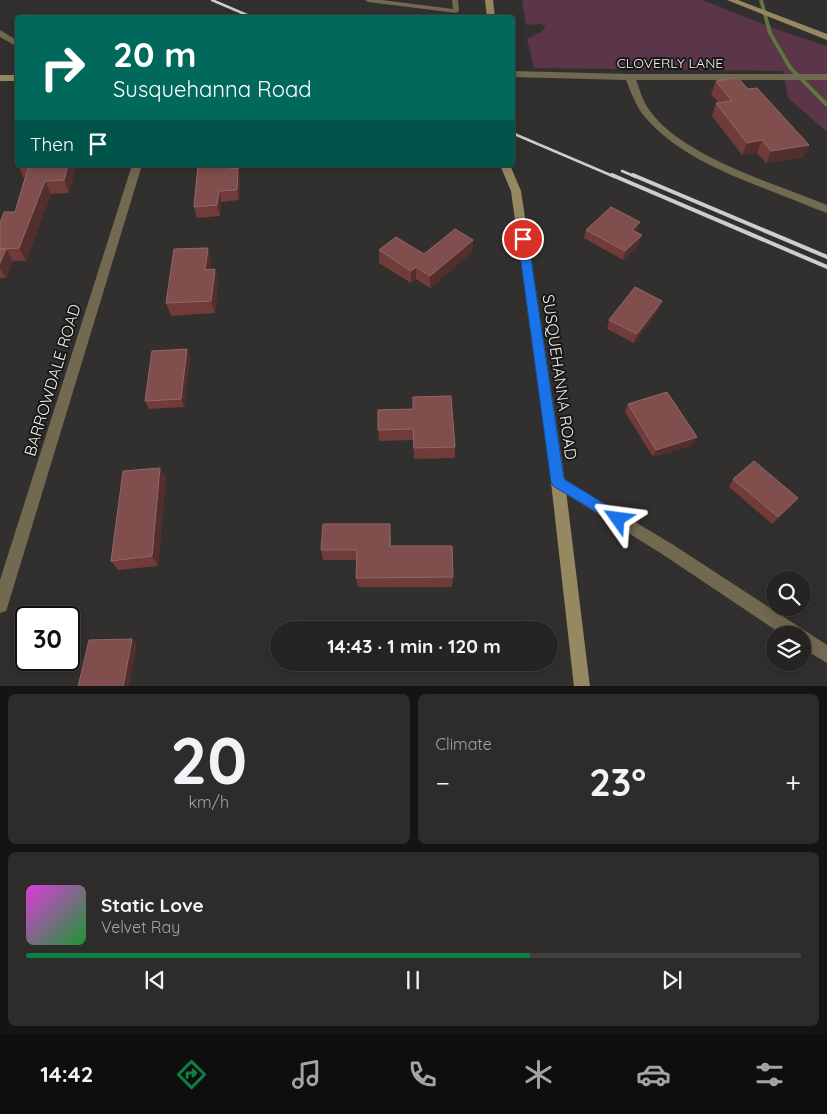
<!DOCTYPE html>
<meta charset="utf-8">
<style>
body{margin:0;font-family:Quicksand,sans-serif;background:#2e2c2a;color:#f1f3f6;height:100vh;display:flex;flex-direction:column;font-size:19px;white-space:nowrap}
*{box-sizing:border-box;margin:0}
p{font-size:16px;color:#a4a4a5}
.icon{flex:none;width:28px;height:28px;fill:none;stroke:currentColor;stroke-width:2;stroke-linecap:round;stroke-linejoin:round}
.map{position:relative;height:686px;overflow:hidden}
.side{display:flex;flex-direction:column;gap:8px;padding:8px;background:#151413;flex:1}
.side>*{flex:none}
.banner{position:absolute;left:15px;top:15px;width:500px;height:152px;border-radius:5px;box-shadow:0 2px 12px #0003,0 0 0 1px #424140;background:#00695c;color:#fff;overflow:hidden}
.fabs{position:absolute;left:766px;top:571px;display:grid;gap:10px}
.fabs a{display:grid;place-items:center;width:45px;height:45px;border-radius:50%;background:#262422;box-shadow:0 2px 12px #0003,0 0 0 1px #424140;font-size:25px}
.speed{position:absolute;left:15px;top:606px;display:flex;gap:10px;font-size:25px;font-weight:700;text-align:center}
.speed>*{display:grid;place-content:center;width:65px;height:65px;border-radius:50%;background:#262422;box-shadow:0 2px 12px #0003,0 0 0 1px #424140;line-height:1}
.speed .limit{border:2px solid #111;border-radius:8px;background:#fff;color:#111}
.pin{position:absolute;display:grid;place-items:center;width:42px;height:42px;color:#fff;margin:-21px;border:2px solid #fff;border-radius:50%;box-shadow:0 1px 5px #0007}
.me{position:absolute;width:55px;margin:-28px;rotate:301deg;stroke-linejoin:round;filter:drop-shadow(0 0 4px #0008)}
.turn{display:flex;align-items:center;gap:18px;height:105px;padding:0 15px;font-size:22px}
.turn .icon{width:65px;height:65px;stroke-width:2.5}
.turn b{display:block;font-size:35px;line-height:42px}
.then{display:flex;align-items:center;height:48px;padding:0 15px;background:#0003;gap:10px;font-size:19px}
.big{font-size:38px;font-weight:700;line-height:1.1}
.side .widget{flex:1;display:flex;flex-direction:column;justify-content:center;gap:8px;min-width:0;padding:0 18px;border-radius:8px;background:#2e2c2a}
.side .dial{align-items:center;gap:0}
.dial b{font-size:65px;line-height:1}
.song{display:flex;align-items:center;gap:15px}
.cover{width:60px;height:60px;border-radius:8px;background:linear-gradient(135deg,hsl(300 70% 55%),hsl(130 70% 35%))}
.played{height:5px;border-radius:2px;background:linear-gradient(90deg,#0b8043 65%,#424140 65%)}
.keys{display:flex;justify-content:space-around;direction:ltr}
.heat{display:flex;justify-content:space-between;align-items:center;font-size:28px;direction:ltr}
.side .tiles{flex:1;display:grid;gap:8px;grid-template-columns:1fr 1fr}
.widget:last-child{grid-column:span 2}
.trip{position:absolute;left:270px;top:621px;width:288px;height:50px;border-radius:25px;background:#262422;box-shadow:0 2px 12px #0003,0 0 0 1px #424140;font-weight:700;line-height:50px;text-align:center}
.tab-bar{display:flex;height:80px;justify-content:space-around;align-items:center;background:#0f0e0e;color:#a4a4a5}
.tab-bar .icon{width:35px;height:35px}
.tab-bar .active{color:#0b8043}
.tab-bar b{font-size:22px;color:#f1f3f6}
.map>svg:first-child{display:block}
.green{fill:#5b3548}
.lines{fill:none;stroke-linecap:round;stroke-linejoin:round}
.stream{fill:#62763f;fill-rule:evenodd}
.service{fill:#726951;fill-rule:evenodd}
.minor{fill:#726951;fill-rule:evenodd}
.secondary{fill:#968962;fill-rule:evenodd}
.rail-far1{stroke:#cfcdcb;stroke-width:2.5}
.rail{stroke:#cfcdcb;stroke-width:4}
.wall{fill:#713b3a}
.shaded-wall{fill:#522e2d}
.building{fill:#7f4e4d;stroke:#916867}
.route{fill:#1a73e8;stroke:#114b97}
.labels{text-anchor:middle;stroke-width:4;stroke-linejoin:round;paint-order:stroke}
.far-street-label{font-size:14px;fill:#f3f1f0;stroke:#191817}
.street-label{font-size:16px;fill:#f3f1f0;stroke:#191817}
</style>
<div class="map">
<svg width="827" height="687" viewBox="0 0 827 687">
<rect width="100%" height="100%" fill="#32302e"/>
<path class="green" d="M 522,0 L 702,0 L 784,32 L 827,46 L 827,132 L 788,98 L 783,71 L 534,68 L 527,39 L 541,32 L 546,26 L 540,24 L 526,25 Z"/>
<g class="lines">
<path class="stream" d="M 759,0 L 763,0 L 772,33 L 792,67 L 827,102 L 827,106 L 825,106 L 788,68 L 768,33 Z"/>
<path class="service" d="M 365,0 L 382,0 L 453,9 L 452,0 L 458,0 L 459,11 L 456,13 L 368,2 Z"/>
<path class="minor" d="M 0,30 L 18,41 L 18,47 L 0,37 Z
M 512,71 L 630,74 L 827,74 L 827,80 L 636,80 C 640,90 643,102 650,111 C 683,157 776,184 827,205 L 827,213 C 811,208 796,200 781,195 C 733,176 679,157 645,117 C 636,107 631,92 626,80 L 512,77 Z
M 132,165 L 142,165 L 8,605 L 6,611 L 0,613 L 0,580 Z
M 558,476 L 672,544 L 827,645 L 827,663 L 802,648 L 802,635 L 783,635 L 662,554 L 553,486 L 551,482 L 553,478 Z"/>
<path class="secondary" d="M 485,0 L 493,0 L 495,18 L 487,18 Z
M 727,0 L 738,0 L 827,34 L 827,40 Z
M 0,75 L 18,75 L 18,81 L 0,81 Z
M 500,165 L 510,165 L 521,191 L 565,482 L 590,687 L 574,687 L 551,482 L 511,191 Z"/>
<path class="rail-far1" d="M 212,0 L 254,18
M 512,133 L 615,177
M 622,171 L 636,177"/>
<path class="rail" d="M 612,175 L 827,267
M 633,175 L 827,257"/>
</g>
<path class="wall" d="M 716,81 L 748,89 L 809,145 L 803,157 L 766,163 L 757,153 L 742,155 L 712,116 L 716,103 L 719,103 L 711,94 Z
M 18,165 L 76,165 L 69,193 L 51,194 L 26,261 L 13,261 L 6,278 L 0,278 L 0,223 L 15,212 L 25,177 L 23,177 Z
M 198,165 L 233,165 L 233,169 L 238,168 L 240,179 L 239,200 L 221,202 L 220,216 L 197,218 L 194,207 Z
M 640,222 L 637,230 L 636,232 L 639,244 L 623,260 L 584,238 L 586,230 Z
M 473,240 L 472,252 L 430,288 L 416,279 L 411,283 L 379,263 L 379,250 L 424,254 Z
M 208,248 L 211,260 L 210,270 L 218,282 L 215,313 L 171,316 L 166,303 Z
M 659,309 L 634,343 L 607,329 L 609,320 Z
M 187,349 L 190,357 L 184,407 L 149,409 L 145,401 Z
M 413,397 L 455,447 L 455,458 L 414,459 L 413,440 L 379,441 L 378,430 L 413,409 Z
M 628,404 L 693,445 L 653,457 L 625,412 Z
M 160,468 L 166,478 L 158,566 L 118,570 L 111,561 Z
M 733,479 L 793,505 L 772,524 L 729,487 Z
M 391,534 L 391,546 L 453,577 L 452,587 L 358,587 L 356,578 L 357,560 L 323,560 L 321,550 Z"/>
<path class="shaded-wall" d="M 762,140 L 757,153 L 742,155 L 747,143 Z
M 809,145 L 803,157 L 766,163 L 771,151 Z
M 68,165 L 76,165 L 69,193 L 64,180 Z
M 230,165 L 233,165 L 232,180 L 230,169 Z
M 238,168 L 240,179 L 239,200 L 237,190 Z
M 45,181 L 51,194 L 26,261 L 19,248 Z
M 219,191 L 221,202 L 220,216 L 217,205 Z
M 640,222 L 637,230 L 629,238 L 632,230 Z
M 642,235 L 639,244 L 623,260 L 625,251 Z
M 473,240 L 472,252 L 430,288 L 430,276 Z
M 208,248 L 211,260 L 209,282 L 205,270 Z
M 6,249 L 13,261 L 6,278 L 0,268 L 0,263 Z
M 416,267 L 416,279 L 411,283 L 411,271 Z
M 215,269 L 218,282 L 215,313 L 211,301 Z
M 662,301 L 659,309 L 634,343 L 637,334 Z
M 187,349 L 190,357 L 184,407 L 181,399 Z
M 697,437 L 693,445 L 653,457 L 656,450 Z
M 160,468 L 166,478 L 158,566 L 152,556 Z
M 798,498 L 793,505 L 772,524 L 778,517 Z
M 132,639 L 137,644 L 129,687 L 123,687 Z"/>
<path class="building" d="M 738,78 L 748,89 L 757,88 L 809,145 L 771,151 L 762,140 L 747,143 L 716,103 L 732,101 L 716,81 Z
M 29,165 L 68,165 L 64,180 L 45,181 L 19,248 L 0,249 L 0,223 L 4,212 L 15,212 Z
M 198,165 L 230,165 L 230,169 L 238,168 L 237,190 L 219,191 L 217,205 L 194,207 Z
M 611,207 L 640,222 L 632,230 L 642,235 L 625,251 L 586,230 Z
M 455,229 L 473,240 L 430,276 L 416,267 L 411,271 L 379,250 L 396,237 L 424,254 Z
M 208,248 L 205,270 L 215,269 L 211,301 L 166,303 L 174,249 Z
M 0,249 L 6,249 L 0,263 Z
M 635,287 L 662,301 L 637,334 L 609,320 Z
M 187,349 L 181,399 L 145,401 L 152,351 Z
M 667,392 L 697,437 L 656,450 L 628,404 Z
M 451,396 L 455,447 L 414,448 L 413,429 L 378,430 L 378,410 L 413,409 L 413,397 Z
M 754,461 L 798,498 L 778,517 L 733,479 Z
M 160,468 L 152,556 L 111,561 L 123,471 Z
M 323,524 L 390,524 L 390,546 L 452,546 L 453,577 L 356,578 L 357,550 L 321,550 Z
M 132,639 L 123,687 L 78,687 L 89,640 Z"/>
<path class="route" d="M 523,236 L 528,239 L 564,479 L 623,515 L 625,519 L 623,523 L 618,525 L 553,486 L 551,482 L 518,239 Z"/>
<g class="labels">
<g class="far-street-label">
<text x="670" y="68">CLOVERLY LANE</text>
</g>
<g class="street-label">
<text transform="translate(560 377) rotate(82)" y="6">SUSQUEHANNA ROAD</text>
<text transform="translate(52 380) rotate(-73)" y="6">BARROWDALE ROAD</text>
</g>
</g>
</svg>
<div class="fabs">
<a><svg class="icon" aria-label="search" viewBox="0 0 24 24"><circle cx="10" cy="10" r="6"/><path d="M15 15l6 6"/></svg></a>
<a><svg class="icon" aria-label="layers" viewBox="0 0 24 24"><path d="M12 4l9 5-9 5-9-5zM3 14l9 5 9-5"/></svg></a>
</div>
<div class="speed"><div class="limit">30</div></div>
<div class="pin" style="left:523px;top:239px;background:#d93025"><svg class="icon" aria-label="arrive" viewBox="0 0 24 24"><path d="M6 21V4h12l-3 4 3 4H6"/></svg></div>
<svg class="me" style="left:618px;top:519px" viewBox="-20 -20 40 40"><path d="M0-17L14 15 0 8-14 15z" fill="#1a73e8" stroke="#fff" stroke-width="4"/></svg>
<div class="trip">14:43 · 1 min · 120 m</div>
<div class="banner">
<div class="turn"><svg class="icon" aria-label="right" viewBox="0 0 24 24"><path d="M7 20v-9h11M14 6l5 5-5 5"/></svg><div><b>20 m</b>Susquehanna Road</div></div>
<div class="then">Then<svg class="icon" aria-label="arrive" viewBox="0 0 24 24"><path d="M6 21V4h12l-3 4 3 4H6"/></svg></div>
</div>
</div>
<section class="side">
<div class="tiles">
<div class="widget dial"><b>20</b><p>km/h</p></div>
<div class="widget"><p>Climate</p>
<div class="heat"><a>−</a><b class="big">23°</b><a>+</a></div>
</div>
<div class="widget">
<div class="song"><i class="cover"></i><div><b>Static Love</b><p>Velvet Ray</p></div></div>
<div class="played"></div>
<div class="keys"><svg class="icon" aria-label="previous" viewBox="0 0 24 24"><path d="M18 5L8 12l10 7zM5 5v14"/></svg><svg class="icon" aria-label="pause" viewBox="0 0 24 24"><path d="M8 5v14M16 5v14"/></svg><svg class="icon" aria-label="next" viewBox="0 0 24 24"><path d="M6 5l10 7-10 7zM19 5v14"/></svg></div>
</div>
</div>
</section>
<nav class="tab-bar">
<b>14:42</b>
<svg class="icon active" aria-label="directions" viewBox="0 0 24 24"><path d="M12 3l9 9-9 9-9-9zM9 14v-3h6M13 9l2 2-2 2"/></svg>
<svg class="icon" aria-label="music" viewBox="0 0 24 24"><path d="M9 18V5l10-2v13"/><circle cx="6" cy="18" r="3"/><circle cx="16" cy="16" r="3"/></svg>
<svg class="icon" aria-label="phone" viewBox="0 0 24 24"><path d="M5 4h4l2 5-3 2q2 4 5 5l2-3 5 2v4C11 20 4 13 5 4z"/></svg>
<svg class="icon" aria-label="climate" viewBox="0 0 24 24"><path d="M12 3v18M4 7l16 10M4 17L20 7"/></svg>
<svg class="icon" aria-label="car" viewBox="0 0 24 24"><path d="M5 17H2v-5l4-1 3-4h7l3 4 3 1v5h-3M9 17h6M6 11h13"/><circle cx="7" cy="17" r="2"/><circle cx="17" cy="17" r="2"/></svg>
<svg class="icon" aria-label="filters" viewBox="0 0 24 24"><path d="M4 7h16M4 17h16"/><circle cx="9" cy="7" r="2"/><circle cx="15" cy="17" r="2"/></svg>
</nav>
